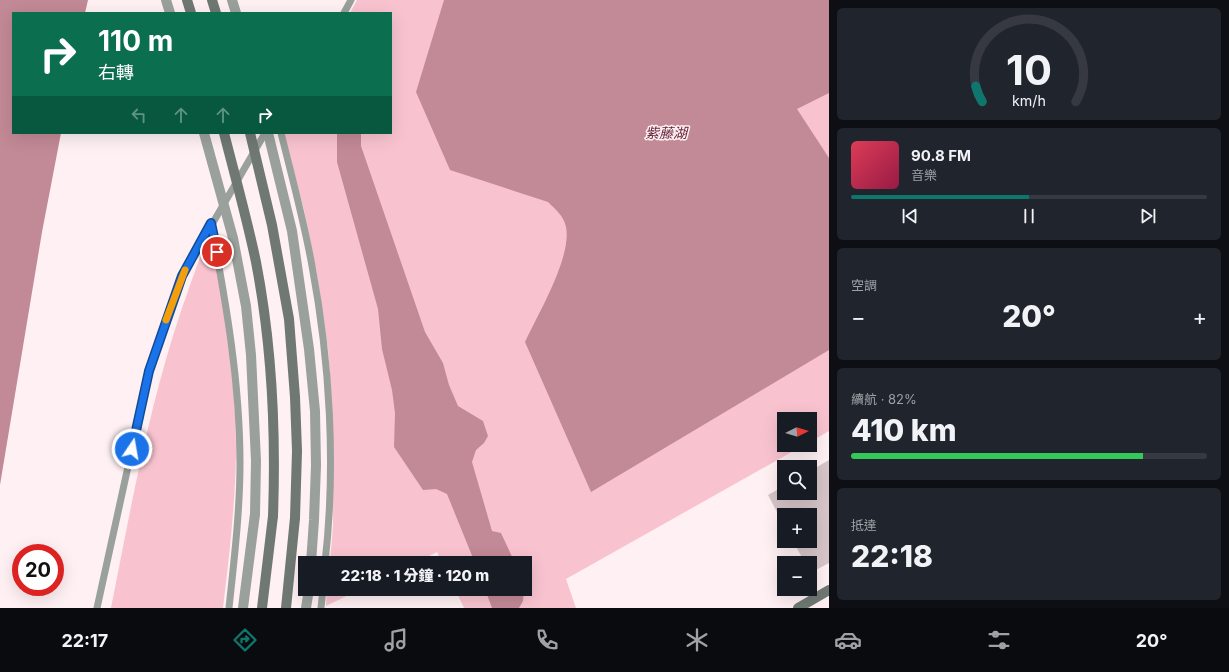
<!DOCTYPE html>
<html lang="zh-TW">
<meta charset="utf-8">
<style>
body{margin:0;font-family:Inter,"Noto Sans TC",sans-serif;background:#20242c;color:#f1f3f6;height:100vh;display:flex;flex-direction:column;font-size:15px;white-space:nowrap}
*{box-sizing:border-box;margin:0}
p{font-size:13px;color:#9ea1a6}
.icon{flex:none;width:22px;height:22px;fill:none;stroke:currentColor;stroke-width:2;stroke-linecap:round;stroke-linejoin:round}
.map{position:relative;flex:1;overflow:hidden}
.sheet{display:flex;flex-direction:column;gap:8px;padding:8px;background:#0d0f14;width:400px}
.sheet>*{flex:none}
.guide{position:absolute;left:12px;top:12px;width:380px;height:122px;border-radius:0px;box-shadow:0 4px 16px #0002;background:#0b6e4f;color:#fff;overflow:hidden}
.needle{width:26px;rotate:85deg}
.controls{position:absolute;left:777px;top:412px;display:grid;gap:8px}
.controls a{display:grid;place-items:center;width:40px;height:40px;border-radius:0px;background:#171b24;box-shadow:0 4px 16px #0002;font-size:20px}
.speed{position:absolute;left:12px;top:544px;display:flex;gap:8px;font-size:20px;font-weight:700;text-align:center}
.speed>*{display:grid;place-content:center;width:52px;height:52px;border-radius:50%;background:#171b24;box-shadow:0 4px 16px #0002;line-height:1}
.speed .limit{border:6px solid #d22;background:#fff;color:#111}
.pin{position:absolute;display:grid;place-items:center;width:34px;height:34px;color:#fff;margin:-17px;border:2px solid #fff;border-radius:50%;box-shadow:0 1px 4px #0007}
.me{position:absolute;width:44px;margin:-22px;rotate:12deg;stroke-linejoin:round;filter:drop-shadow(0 0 3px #0008)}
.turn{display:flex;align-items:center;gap:14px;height:84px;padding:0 20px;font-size:18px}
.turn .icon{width:52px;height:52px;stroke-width:2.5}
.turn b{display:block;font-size:28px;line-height:34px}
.lanes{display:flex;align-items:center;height:38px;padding:0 20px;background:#0003;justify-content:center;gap:20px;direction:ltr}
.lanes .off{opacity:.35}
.big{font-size:30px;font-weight:800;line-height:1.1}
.sheet .card{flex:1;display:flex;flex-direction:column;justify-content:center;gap:6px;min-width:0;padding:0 14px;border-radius:6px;background:#20242c}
.sheet .dial{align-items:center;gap:0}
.dial svg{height:104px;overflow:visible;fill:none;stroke:#363941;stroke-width:7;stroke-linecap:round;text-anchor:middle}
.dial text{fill:#f1f3f6;stroke:none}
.song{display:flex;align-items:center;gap:12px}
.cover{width:48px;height:48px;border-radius:6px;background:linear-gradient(135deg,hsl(350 70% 55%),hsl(340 70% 35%))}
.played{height:4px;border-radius:2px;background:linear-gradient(90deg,#0f766e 50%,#363941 50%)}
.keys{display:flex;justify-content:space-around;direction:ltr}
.heat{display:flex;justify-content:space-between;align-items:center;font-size:22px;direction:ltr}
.charge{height:6px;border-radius:3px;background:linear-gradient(90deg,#34c759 82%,#363941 0)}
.trip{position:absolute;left:298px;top:556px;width:234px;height:40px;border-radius:0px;background:#171b24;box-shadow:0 4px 16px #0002;font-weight:800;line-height:40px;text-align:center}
.menu{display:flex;height:64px;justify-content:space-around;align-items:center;background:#090b0e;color:#9ea1a6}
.menu .icon{width:28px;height:28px}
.menu .active{color:#0f766e}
.menu b{font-size:18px;color:#f1f3f6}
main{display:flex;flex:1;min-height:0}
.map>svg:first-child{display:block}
.green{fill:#f8c3cf}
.water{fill:#c28996}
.building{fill:#d6c4c8}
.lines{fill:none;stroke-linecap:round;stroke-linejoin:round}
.lane{stroke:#9aa09c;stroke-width:7}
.street{stroke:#9aa09c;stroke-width:10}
.secondary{stroke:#6f7872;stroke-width:10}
.street-bridge{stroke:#9aa09c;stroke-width:10}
.secondary-bridge{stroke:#6f7872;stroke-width:10}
.route-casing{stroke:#114b97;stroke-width:10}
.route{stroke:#1a73e8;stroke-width:7}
.slow{stroke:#f59e0b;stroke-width:7}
.labels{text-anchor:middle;stroke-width:3;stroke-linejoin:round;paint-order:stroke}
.water-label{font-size:14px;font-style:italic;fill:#672138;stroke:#fef0f3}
</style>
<main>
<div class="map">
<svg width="829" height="608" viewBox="0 0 829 608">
<rect width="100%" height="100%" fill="#fef0f3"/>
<path class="green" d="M 357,0 L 829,0 L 829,431 L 810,442 L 810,419 L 784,419 L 784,445 L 804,445 L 566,579 L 576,608 L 464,608 L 455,589 L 525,589 L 525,563 L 442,563 L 437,552 L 415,563 L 330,563 L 333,525 L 331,391 L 328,349 L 316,269 L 304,210 L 284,133 L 391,133 L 391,13 L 350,13 Z
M 210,234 L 214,250 C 225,318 237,387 236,456 C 235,507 229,557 223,608 L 111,608 C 131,507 149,405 182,308 C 191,283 199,258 210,234 Z
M 327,589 L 361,589 L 326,606 Z"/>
<path class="water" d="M 0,0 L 88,0 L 85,13 L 13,13 L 13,133 L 61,133 L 42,232 L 0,485 Z
M 444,0 L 829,0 L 829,93 L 797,109 L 829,158 L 829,350 L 591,492 L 525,342 C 538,314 572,257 566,227 C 564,216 555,209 548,202 L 450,170 L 416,92 Z
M 337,133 L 361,133 L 361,146 L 425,332 L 443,363 L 449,385 L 458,406 L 483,421 L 488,436 L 484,443 L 476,450 L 472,462 L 492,531 L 501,533 L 515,563 L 475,563 L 447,494 L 436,489 L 423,490 L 394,447 L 395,413 L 392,390 L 382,349 L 378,309 L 337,162 Z
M 485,589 L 524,589 L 523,601 L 519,608 L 492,608 Z"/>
<path class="building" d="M 829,460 L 829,563 L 810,573 L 810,563 L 805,563 L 793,541 L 810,541 L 810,515 L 784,515 L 784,525 L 768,495 L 784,486 L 784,493 L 810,493 L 810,471 Z"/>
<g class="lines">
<path class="lane" d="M 344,13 L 351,0
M 281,133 C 292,177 304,221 312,266 C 330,362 336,466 325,563
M 211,223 C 226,303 240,382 240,463 C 240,511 234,561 229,608
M 97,608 L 149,371 L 182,276 L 265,133
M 321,608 L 323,589"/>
<path class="street" d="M 166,0 L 170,13
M 232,0 L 236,13
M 268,133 L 292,231 L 309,349 L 315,411 L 316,465 L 314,520 L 311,563
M 243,608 L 255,514
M 306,608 L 309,589"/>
<path class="secondary" d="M 187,0 L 191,13
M 212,0 L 216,13
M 262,608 L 273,516
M 286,608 L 295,518
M 798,608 L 829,590"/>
<path class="street-bridge" d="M 204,133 L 233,238 L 246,306 L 251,355 L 256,461 L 255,514"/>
<path class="secondary-bridge" d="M 224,133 C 235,176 247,219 256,262 C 272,345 276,432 273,516
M 250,133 L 272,225 L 289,319 L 295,397 L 297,451 L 295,518"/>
</g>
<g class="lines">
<defs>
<path id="route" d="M 132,449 L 149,371 L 182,276 L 211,223 L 217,252"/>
</defs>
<use href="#route" class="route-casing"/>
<use href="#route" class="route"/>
<path class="slow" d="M 166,320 L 185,270"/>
</g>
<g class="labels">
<g class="water-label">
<text x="666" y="138">紫藤湖</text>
</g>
</g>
</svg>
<div class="controls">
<a><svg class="needle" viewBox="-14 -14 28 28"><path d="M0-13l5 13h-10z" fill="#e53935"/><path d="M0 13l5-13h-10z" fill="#9ea1a6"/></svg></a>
<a><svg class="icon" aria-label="search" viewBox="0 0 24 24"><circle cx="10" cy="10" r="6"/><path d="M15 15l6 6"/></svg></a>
<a>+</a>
<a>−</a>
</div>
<div class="speed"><div class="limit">20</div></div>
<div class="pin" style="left:217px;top:252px;background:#d93025"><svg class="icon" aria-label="arrive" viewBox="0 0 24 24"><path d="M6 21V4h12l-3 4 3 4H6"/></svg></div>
<svg class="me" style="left:132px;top:449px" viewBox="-20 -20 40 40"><circle r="17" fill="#1a73e8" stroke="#fff" stroke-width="3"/><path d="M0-11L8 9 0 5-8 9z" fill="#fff"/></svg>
<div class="trip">22:18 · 1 分鐘 · 120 m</div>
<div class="guide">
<div class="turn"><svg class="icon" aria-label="right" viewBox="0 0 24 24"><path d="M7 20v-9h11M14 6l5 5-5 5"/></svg><div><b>110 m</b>右轉</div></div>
<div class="lanes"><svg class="icon off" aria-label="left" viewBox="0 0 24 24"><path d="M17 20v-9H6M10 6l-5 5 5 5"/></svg><svg class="icon off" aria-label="ahead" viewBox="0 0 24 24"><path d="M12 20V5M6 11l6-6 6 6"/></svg><svg class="icon off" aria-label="ahead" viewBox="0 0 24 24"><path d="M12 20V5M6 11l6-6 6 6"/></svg><svg class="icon" aria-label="right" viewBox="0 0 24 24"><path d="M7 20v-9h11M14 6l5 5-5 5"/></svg></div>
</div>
</div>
<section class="sheet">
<div class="card dial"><svg viewBox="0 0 100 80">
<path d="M14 69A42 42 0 1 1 86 69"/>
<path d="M14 69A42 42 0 0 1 9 57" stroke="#0f766e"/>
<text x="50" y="56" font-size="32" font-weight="700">10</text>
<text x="50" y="72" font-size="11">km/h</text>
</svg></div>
<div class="card">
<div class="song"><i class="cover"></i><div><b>90.8 FM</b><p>音樂</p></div></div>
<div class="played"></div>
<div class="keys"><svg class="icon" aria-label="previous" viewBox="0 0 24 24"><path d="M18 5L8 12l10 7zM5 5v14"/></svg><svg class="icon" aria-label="pause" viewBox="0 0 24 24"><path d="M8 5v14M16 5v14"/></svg><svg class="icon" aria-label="next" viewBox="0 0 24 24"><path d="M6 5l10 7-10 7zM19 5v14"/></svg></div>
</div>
<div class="card"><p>空調</p>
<div class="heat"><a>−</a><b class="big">20°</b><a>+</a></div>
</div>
<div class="card"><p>續航 · 82%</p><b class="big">410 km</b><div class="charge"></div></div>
<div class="card"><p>抵達</p><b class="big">22:18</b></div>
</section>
</main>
<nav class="menu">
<b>22:17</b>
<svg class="icon active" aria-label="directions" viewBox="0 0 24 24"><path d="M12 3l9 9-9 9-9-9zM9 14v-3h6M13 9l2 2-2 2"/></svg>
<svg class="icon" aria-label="music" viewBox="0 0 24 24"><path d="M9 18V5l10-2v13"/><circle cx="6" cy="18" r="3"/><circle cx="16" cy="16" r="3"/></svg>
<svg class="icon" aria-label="phone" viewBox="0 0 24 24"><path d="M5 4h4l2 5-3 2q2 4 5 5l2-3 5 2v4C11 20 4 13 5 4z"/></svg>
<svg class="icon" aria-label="climate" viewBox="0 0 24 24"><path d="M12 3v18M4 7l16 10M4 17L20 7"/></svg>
<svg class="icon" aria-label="car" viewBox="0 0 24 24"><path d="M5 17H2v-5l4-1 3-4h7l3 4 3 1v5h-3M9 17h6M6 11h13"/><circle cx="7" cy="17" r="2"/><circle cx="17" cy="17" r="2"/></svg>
<svg class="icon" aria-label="filters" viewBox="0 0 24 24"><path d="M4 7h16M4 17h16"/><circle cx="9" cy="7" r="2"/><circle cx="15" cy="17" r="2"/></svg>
<b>20°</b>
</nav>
